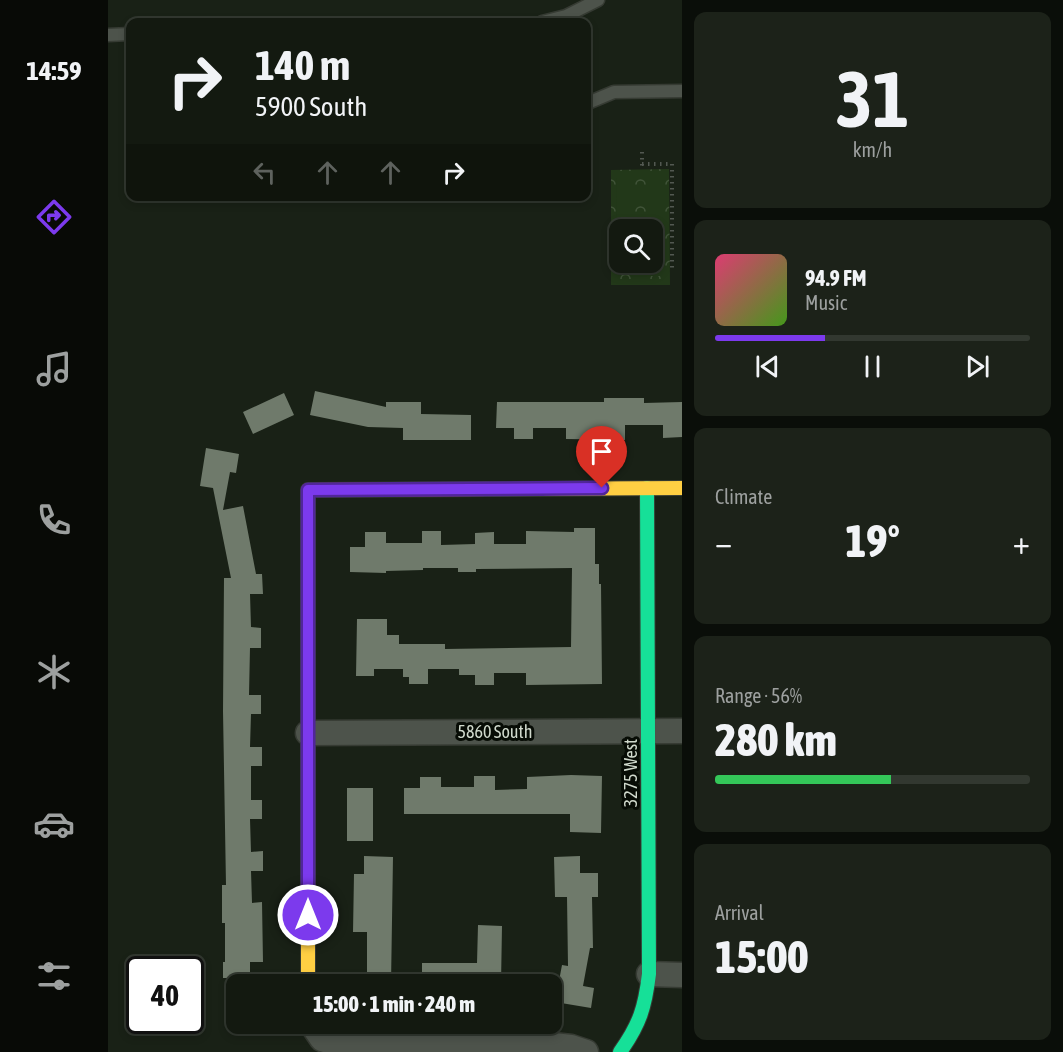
<!DOCTYPE html>
<meta charset="utf-8">
<style>
body{margin:0;font-family:"Asap Condensed",sans-serif;background:#1c2219;color:#f1f3f6;height:100vh;display:flex;flex-direction:column;font-size:22px;white-space:nowrap}
*{box-sizing:border-box;margin:0}
p{font-size:20px;color:#9da09f}
.icon{flex:none;width:33px;height:33px;fill:none;stroke:currentColor;stroke-width:2;stroke-linecap:round;stroke-linejoin:round}
.map{position:relative;flex:1;overflow:hidden}
.side{display:flex;flex-direction:column;gap:12px;padding:12px;background:#0a0e09;width:381px}
.side>*{flex:none}
.top-card{position:absolute;left:18px;top:18px;width:465px;height:183px;border-radius:12px;box-shadow:0 3px 9px #0003,0 0 0 2px #323830;background:#131910;color:#f1f3f6;overflow:hidden}
.fabs{position:absolute;left:501px;top:219px;display:grid;gap:12px}
.fabs a{display:grid;place-items:center;width:54px;height:54px;border-radius:12px;background:#131910;box-shadow:0 3px 9px #0003,0 0 0 2px #323830;font-size:30px}
.speed{position:absolute;left:18px;top:956px;display:flex;gap:12px;font-size:30px;font-weight:700;text-align:center}
.speed>*{display:grid;place-content:center;width:78px;height:78px;border-radius:50%;background:#131910;box-shadow:0 3px 9px #0003,0 0 0 2px #323830;line-height:1}
.speed .limit{border:3px solid #111;border-radius:9px;background:#fff;color:#111}
.pin{position:absolute;display:grid;place-items:center;width:51px;height:51px;color:#fff;margin:-62px -26px;border-radius:50% 50% 50% 0;rotate:-45deg;box-shadow:0 0 6px #0007}
.pin .icon{rotate:45deg}
.me{position:absolute;width:66px;margin:-33px;rotate:0deg;stroke-linejoin:round;filter:drop-shadow(0 0 4px #0008)}
.turn{display:flex;align-items:center;gap:21px;height:126px;padding:0 30px;font-size:27px}
.turn .icon{width:78px;height:78px;stroke-width:2.5}
.turn b{display:block;font-size:42px;line-height:51px}
.lanes{display:flex;align-items:center;height:57px;padding:0 30px;background:#0003;justify-content:center;gap:30px;direction:ltr}
.lanes .off{opacity:.35}
.big{font-size:45px;font-weight:800;line-height:1.1}
.side .tile{flex:1;display:flex;flex-direction:column;justify-content:center;gap:9px;min-width:0;padding:0 21px;border-radius:12px;background:#1c2219}
.side .dial{align-items:center;gap:0}
.dial b{font-size:78px;line-height:1}
.song{display:flex;align-items:center;gap:18px}
.cover{width:72px;height:72px;border-radius:9px;background:linear-gradient(135deg,hsl(340 70% 55%),hsl(100 70% 35%))}
.played{height:6px;border-radius:3px;background:linear-gradient(90deg,#7c3aed 35%,#323830 35%)}
.keys{display:flex;justify-content:space-around;direction:ltr}
.heat{display:flex;justify-content:space-between;align-items:center;font-size:33px;direction:ltr}
.charge{height:9px;border-radius:4px;background:linear-gradient(90deg,#34c759 56%,#323830 0)}
.trip{position:absolute;left:118px;top:974px;width:336px;height:60px;border-radius:12px;background:#131910;box-shadow:0 3px 9px #0003,0 0 0 2px #323830;font-weight:800;line-height:60px;text-align:center}
main{display:flex;flex:1;min-height:0}
.tabs{display:flex;flex-direction:column;width:108px;justify-content:space-around;align-items:center;background:#080a06;color:#9da09f}
.tabs .icon{width:42px;height:42px}
.tabs .selected{color:#7c3aed}
.tabs b{font-size:27px;color:#f1f3f6}
.map>svg:first-child{display:block}
.park{fill:url(#park-crowns);fill-rule:evenodd}
.garden{fill:#223819}
.building{fill:#6f7a6b}
.lines{fill:none;stroke-linecap:round;stroke-linejoin:round}
.lane-casing{stroke:#363b33;stroke-width:15}
.street-casing{stroke:#363b33;stroke-width:27}
.fast-casing{stroke:#363b33;stroke-width:16}
.slow-casing{stroke:#363b33;stroke-width:16}
.jam-casing{stroke:#363b33;stroke-width:16}
.path{stroke:#525851;stroke-width:4;stroke-dasharray:1.5 4.5;stroke-linecap:butt}
.lane{stroke:#4d534b;stroke-width:12}
.street{stroke:#4d534b;stroke-width:24}
.fast{stroke:#16e098;stroke-width:14}
.slow{stroke:#ffcf43;stroke-width:14}
.jam{stroke:#f24e42;stroke-width:14}
.route-casing{stroke:#51269a;stroke-width:15}
.route{stroke:#7c3aed;stroke-width:10}
.labels{text-anchor:middle;stroke-width:6;stroke-linejoin:round;paint-order:stroke}
.street-label{font-size:18px;fill:#d0d9cc;stroke:#070c05}
</style>
<main>
<nav class="tabs">
<b>14:59</b>
<svg class="icon selected" aria-label="directions" viewBox="0 0 24 24"><path d="M12 3l9 9-9 9-9-9zM9 14v-3h6M13 9l2 2-2 2"/></svg>
<svg class="icon" aria-label="music" viewBox="0 0 24 24"><path d="M9 18V5l10-2v13"/><circle cx="6" cy="18" r="3"/><circle cx="16" cy="16" r="3"/></svg>
<svg class="icon" aria-label="phone" viewBox="0 0 24 24"><path d="M5 4h4l2 5-3 2q2 4 5 5l2-3 5 2v4C11 20 4 13 5 4z"/></svg>
<svg class="icon" aria-label="climate" viewBox="0 0 24 24"><path d="M12 3v18M4 7l16 10M4 17L20 7"/></svg>
<svg class="icon" aria-label="car" viewBox="0 0 24 24"><path d="M5 17H2v-5l4-1 3-4h7l3 4 3 1v5h-3M9 17h6M6 11h13"/><circle cx="7" cy="17" r="2"/><circle cx="17" cy="17" r="2"/></svg>
<svg class="icon" aria-label="filters" viewBox="0 0 24 24"><path d="M4 7h16M4 17h16"/><circle cx="9" cy="7" r="2"/><circle cx="15" cy="17" r="2"/></svg>
</nav>
<div class="map">
<svg width="574" height="1052" viewBox="0 0 574 1052">
<defs>
<pattern id="park-crowns" width="20" height="18" patternUnits="userSpaceOnUse" patternTransform="scale(1.5)"><rect width="20" height="18" fill="#223819"/><path d="M2 6a3 3 0 1 1 6 0M12 15a3 3 0 1 1 6 0" fill="none" stroke="#415439"/></pattern>
</defs>
<rect width="100%" height="100%" fill="#192116"/>
<path class="park" d="M 561,169 L 562,285 L 503,285 L 503,170 ZM 512,230 L 544,230 L 544,262 L 512,262 Z"/>
<path class="garden" d="M 508,178 L 527,178 L 527,219 L 509,219 Z
M 538,178 L 556,178 L 556,219 L 538,219 Z
M 545,235 L 556,235 L 556,276 L 538,276 L 538,263 L 544,262 Z"/>
<path class="building" d="M 207,391 L 278,407 L 278,402 L 313,402 L 313,414 L 363,415 L 363,440 L 295,440 L 295,428 L 260,427 L 202,415 Z
M 176,393 L 186,415 L 145,434 L 135,412 Z
M 496,398 L 536,398 L 536,403 L 574,402 L 574,437 L 555,438 L 555,425 L 517,425 L 517,440 L 458,439 L 458,428 L 425,428 L 425,439 L 406,439 L 406,428 L 388,428 L 389,402 L 496,402 Z
M 98,448 L 131,454 L 128,473 L 122,472 L 115,510 L 135,506 L 148,574 L 154,574 L 155,594 L 142,594 L 143,627 L 153,628 L 153,648 L 142,648 L 141,695 L 153,695 L 153,714 L 143,714 L 142,747 L 154,747 L 154,766 L 143,766 L 143,800 L 154,800 L 154,819 L 142,819 L 143,852 L 155,851 L 155,871 L 143,871 L 144,903 L 154,902 L 155,962 L 142,962 L 142,978 L 115,978 L 115,962 L 117,962 L 117,923 L 114,923 L 114,885 L 118,885 L 115,711 L 116,578 L 123,578 L 105,488 L 92,486 Z
M 466,528 L 487,528 L 487,564 L 491,564 L 491,584 L 493,584 L 494,684 L 418,685 L 418,673 L 386,673 L 386,685 L 367,685 L 367,675 L 351,675 L 351,669 L 320,669 L 320,684 L 301,684 L 301,677 L 295,677 L 295,669 L 266,669 L 266,676 L 248,676 L 249,619 L 279,619 L 279,635 L 291,635 L 291,644 L 337,644 L 337,649 L 463,647 L 464,568 L 368,569 L 368,572 L 350,572 L 350,568 L 315,568 L 315,570 L 278,571 L 278,573 L 242,572 L 242,547 L 257,547 L 257,532 L 278,532 L 278,543 L 314,543 L 314,531 L 333,531 L 333,545 L 367,544 L 367,533 L 386,532 L 386,544 L 418,544 L 418,531 L 466,532 Z
M 463,775 L 494,776 L 493,833 L 462,832 L 462,814 L 296,814 L 296,788 L 312,788 L 312,777 L 333,777 L 333,787 L 366,787 L 366,776 L 387,776 L 387,790 L 419,789 L 419,777 Z
M 239,788 L 265,788 L 265,841 L 239,841 Z
M 256,856 L 285,857 L 283,984 L 259,984 L 259,932 L 245,932 L 246,874 L 256,874 Z
M 472,856 L 472,873 L 490,873 L 490,897 L 484,897 L 485,948 L 482,948 L 475,986 L 486,988 L 483,1008 L 447,1002 L 454,965 L 460,966 L 459,897 L 447,897 L 446,857 Z
M 370,925 L 394,926 L 393,984 L 314,984 L 314,963 L 369,963 Z"/>
<g class="lines">
<defs>
<path id="lane" d="M 434,22 L 458,16 L 490,0
M 0,35 L 22,34
M 482,102 L 506,92 L 574,91"/>
<path id="street" d="M 200,733 L 574,731
M 541,974 L 574,975
M 203,1023 L 214,1039 L 226,1043 L 445,1045 L 463,1047 L 478,1052"/>
<path id="fast" d="M 512,1052 C 532,1024 537,1007 541,974 L 539,488"/>
<path id="slow" d="M 381,489 L 574,488
M 200,561 L 200,984"/>
<path id="jam" d="M 200,561 L 200,490 L 381,489"/>
</defs>
<use href="#lane" class="lane-casing"/>
<use href="#street" class="street-casing"/>
<use href="#fast" class="fast-casing"/>
<use href="#slow" class="slow-casing"/>
<use href="#jam" class="jam-casing"/>
<path class="path" d="M 534,152 L 534,169
M 534,164 L 564,164 L 564,270"/>
<use href="#lane" class="lane"/>
<use href="#street" class="street"/>
<use href="#fast" class="fast"/>
<use href="#slow" class="slow"/>
<use href="#jam" class="jam"/>
</g>
<g class="lines">
<defs>
<path id="route" d="M 200,915 L 200,490 L 494,488"/>
</defs>
<use href="#route" class="route-casing"/>
<use href="#route" class="route"/>
</g>
<g class="labels">
<g class="street-label">
<text x="387" y="738">5860 South</text>
<text transform="translate(523 773) rotate(-90)" y="6">3275 West</text>
</g>
</g>
</svg>
<div class="fabs">
<a><svg class="icon" aria-label="search" viewBox="0 0 24 24"><circle cx="10" cy="10" r="6"/><path d="M15 15l6 6"/></svg></a>
</div>
<div class="speed"><div class="limit">40</div></div>
<div class="pin" style="left:494px;top:488px;background:#d93025"><svg class="icon" aria-label="arrive" viewBox="0 0 24 24"><path d="M6 21V4h12l-3 4 3 4H6"/></svg></div>
<svg class="me" style="left:200px;top:915px" viewBox="-20 -20 40 40"><circle r="17" fill="#7c3aed" stroke="#fff" stroke-width="3"/><path d="M0-11L8 9 0 5-8 9z" fill="#fff"/></svg>
<div class="trip">15:00 · 1 min · 240 m</div>
<div class="top-card">
<div class="turn"><svg class="icon" aria-label="right" viewBox="0 0 24 24"><path d="M7 20v-9h11M14 6l5 5-5 5"/></svg><div><b>140 m</b>5900 South</div></div>
<div class="lanes"><svg class="icon off" aria-label="left" viewBox="0 0 24 24"><path d="M17 20v-9H6M10 6l-5 5 5 5"/></svg><svg class="icon off" aria-label="ahead" viewBox="0 0 24 24"><path d="M12 20V5M6 11l6-6 6 6"/></svg><svg class="icon off" aria-label="ahead" viewBox="0 0 24 24"><path d="M12 20V5M6 11l6-6 6 6"/></svg><svg class="icon" aria-label="right" viewBox="0 0 24 24"><path d="M7 20v-9h11M14 6l5 5-5 5"/></svg></div>
</div>
</div>
<section class="side">
<div class="tile dial"><b>31</b><p>km/h</p></div>
<div class="tile">
<div class="song"><i class="cover"></i><div><b>94.9 FM</b><p>Music</p></div></div>
<div class="played"></div>
<div class="keys"><svg class="icon" aria-label="previous" viewBox="0 0 24 24"><path d="M18 5L8 12l10 7zM5 5v14"/></svg><svg class="icon" aria-label="pause" viewBox="0 0 24 24"><path d="M8 5v14M16 5v14"/></svg><svg class="icon" aria-label="next" viewBox="0 0 24 24"><path d="M6 5l10 7-10 7zM19 5v14"/></svg></div>
</div>
<div class="tile"><p>Climate</p>
<div class="heat"><a>−</a><b class="big">19°</b><a>+</a></div>
</div>
<div class="tile"><p>Range · 56%</p><b class="big">280 km</b><div class="charge"></div></div>
<div class="tile"><p>Arrival</p><b class="big">15:00</b></div>
</section>
</main>
